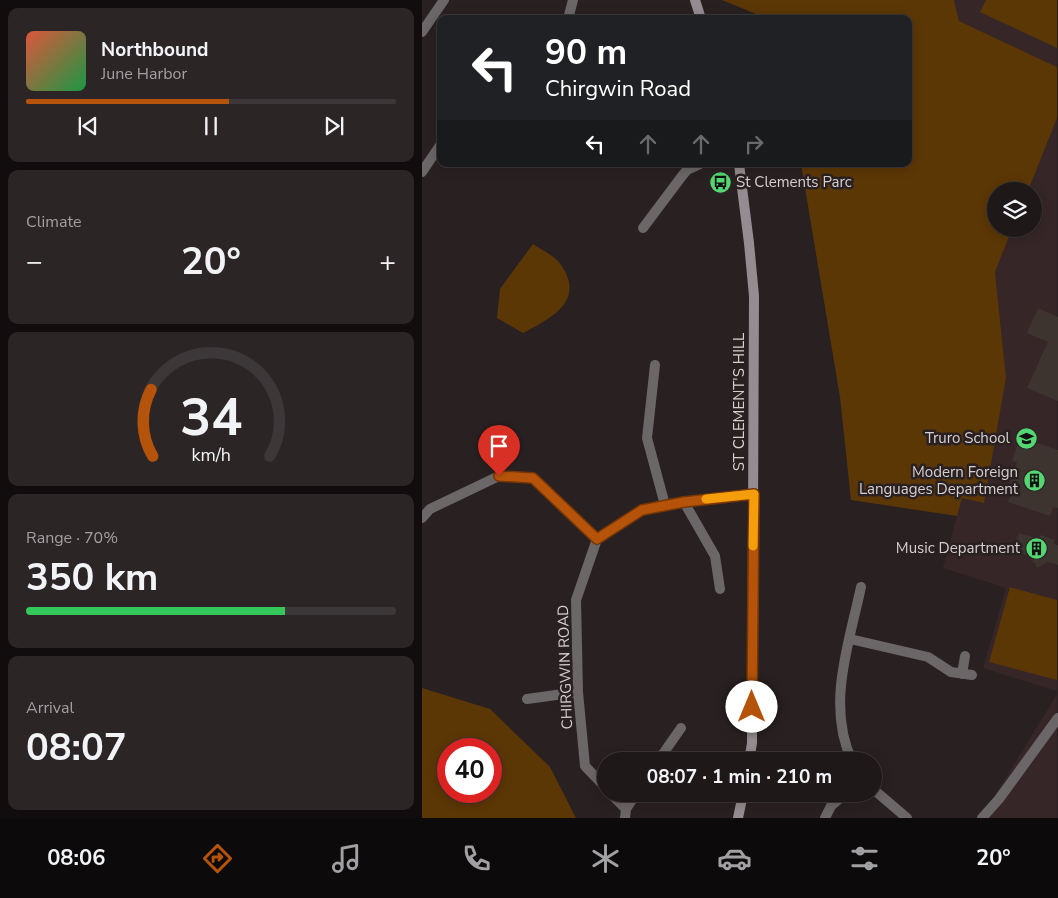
<!DOCTYPE html>
<meta charset="utf-8">
<style>
body{margin:0;font-family:"Nunito Sans",sans-serif;background:#2c2526;color:#f1f3f6;height:100vh;display:flex;flex-direction:column;font-size:19px;white-space:nowrap}
*{box-sizing:border-box;margin:0}
p{font-size:16px;color:#a1a0a2}
.icon{flex:none;width:28px;height:28px;fill:none;stroke:currentColor;stroke-width:2;stroke-linecap:round;stroke-linejoin:round}
.map{position:relative;flex:1;overflow:hidden}
.side{display:flex;flex-direction:column;gap:8px;padding:8px;background:#110d0e;width:422px}
.side>*{flex:none}
.banner{position:absolute;left:15px;top:15px;width:475px;height:152px;border-radius:10px;box-shadow:0 2px 12px #0003,0 0 0 1px #3c3738;background:#202124;color:#fff;overflow:hidden}
.fabs{position:absolute;left:565px;top:182px;display:grid;gap:10px}
.fabs a{display:grid;place-items:center;width:55px;height:55px;border-radius:50%;background:#1f1819;box-shadow:0 2px 12px #0003,0 0 0 1px #3c3738;font-size:25px}
.speed{position:absolute;left:15px;top:738px;display:flex;gap:10px;font-size:25px;font-weight:700;text-align:center}
.speed>*{display:grid;place-content:center;width:65px;height:65px;border-radius:50%;background:#1f1819;box-shadow:0 2px 12px #0003,0 0 0 1px #3c3738;line-height:1}
.speed .limit{border:8px solid #d22;background:#fff;color:#111}
.pin{position:absolute;display:grid;place-items:center;width:42px;height:42px;color:#fff;margin:-51px -21px;border-radius:50% 50% 50% 0;rotate:-45deg;box-shadow:0 0 5px #0007}
.pin .icon{rotate:45deg}
.me{position:absolute;width:55px;margin:-28px;rotate:0deg;stroke-linejoin:round;filter:drop-shadow(0 0 4px #0008)}
.turn{display:flex;align-items:center;gap:18px;height:105px;padding:0 25px;font-size:22px}
.turn .icon{width:65px;height:65px;stroke-width:2.5}
.turn b{display:block;font-size:35px;line-height:42px}
.lanes{display:flex;align-items:center;height:48px;padding:0 25px;background:#0003;justify-content:center;gap:25px;direction:ltr}
.lanes .off{opacity:.35}
.big{font-size:38px;font-weight:700;line-height:1.1}
.side .tile{flex:1;display:flex;flex-direction:column;justify-content:center;gap:8px;min-width:0;padding:0 18px;border-radius:10px;background:#2c2526}
.side .dial{align-items:center;gap:0}
.dial svg{height:130px;overflow:visible;fill:none;stroke:#3c3738;stroke-width:7;stroke-linecap:round;text-anchor:middle}
.dial text{fill:#f1f3f6;stroke:none}
.song{display:flex;align-items:center;gap:15px}
.cover{width:60px;height:60px;border-radius:8px;background:linear-gradient(135deg,hsl(10 70% 55%),hsl(140 70% 35%))}
.played{height:5px;border-radius:2px;background:linear-gradient(90deg,#b45309 55%,#3c3738 55%)}
.keys{display:flex;justify-content:space-around;direction:ltr}
.heat{display:flex;justify-content:space-between;align-items:center;font-size:28px;direction:ltr}
.charge{height:8px;border-radius:4px;background:linear-gradient(90deg,#34c759 70%,#3c3738 0)}
.trip{position:absolute;left:175px;top:752px;width:285px;height:50px;border-radius:25px;background:#1f1819;box-shadow:0 2px 12px #0003,0 0 0 1px #3c3738;font-weight:700;line-height:50px;text-align:center}
.tabs{display:flex;height:80px;justify-content:space-around;align-items:center;background:#0c0a0a;color:#a1a0a2}
.tabs .icon{width:35px;height:35px}
.tabs .active{color:#b45309}
.tabs b{font-size:22px;color:#f1f3f6}
main{display:flex;flex:1;min-height:0}
.map>svg:first-child{display:block}
.built{fill:#362628}
.green{fill:#5c3706;fill-rule:evenodd}
.building{fill:#3d3430}
.lines{fill:none;stroke-linecap:round;stroke-linejoin:round}
.street{stroke:#6b6668;stroke-width:10}
.secondary{stroke:#938c90;stroke-width:10}
.route-casing{stroke:#753606;stroke-width:12}
.route{stroke:#b45309;stroke-width:9}
.slow{stroke:#f59e0b;stroke-width:9}
.labels{text-anchor:middle;stroke-width:5;stroke-linejoin:round;paint-order:stroke}
.poi-label{font-size:15px;fill:#d6cfd0;stroke:#292021;text-anchor:end}
.street-label{font-size:15px;fill:#d6cfd0;stroke:#292021}
</style>
<main>
<section class="side">
<div class="tile">
<div class="song"><i class="cover"></i><div><b>Northbound</b><p>June Harbor</p></div></div>
<div class="played"></div>
<div class="keys"><svg class="icon" aria-label="previous" viewBox="0 0 24 24"><path d="M18 5L8 12l10 7zM5 5v14"/></svg><svg class="icon" aria-label="pause" viewBox="0 0 24 24"><path d="M8 5v14M16 5v14"/></svg><svg class="icon" aria-label="next" viewBox="0 0 24 24"><path d="M6 5l10 7-10 7zM19 5v14"/></svg></div>
</div>
<div class="tile"><p>Climate</p>
<div class="heat"><a>−</a><b class="big">20°</b><a>+</a></div>
</div>
<div class="tile dial"><svg viewBox="0 0 100 80">
<path d="M14 69A42 42 0 1 1 86 69"/>
<path d="M14 69A42 42 0 0 1 13 28" stroke="#b45309"/>
<text x="50" y="56" font-size="32" font-weight="700">34</text>
<text x="50" y="72" font-size="11">km/h</text>
</svg></div>
<div class="tile"><p>Range · 70%</p><b class="big">350 km</b><div class="charge"></div></div>
<div class="tile"><p>Arrival</p><b class="big">08:07</b></div>
</section>
<div class="map">
<svg width="636" height="818" viewBox="0 0 636 818">
<rect width="100%" height="100%" fill="#292021"/>
<path class="built" d="M 532,0 L 635,0 L 635,67 L 537,21 Z
M 635,118 L 635,691 L 561,668 L 584,588 L 521,568 L 540,497 L 561,503 L 584,378 L 573,272 L 590,229 L 611,229 L 611,191 L 606,191 Z
M 635,694 L 635,818 L 559,818 Z"/>
<path class="green" d="M 300,0 L 532,0 L 537,21 L 635,67 L 635,118 L 606,191 L 574,191 L 574,229 L 590,229 L 573,272 L 584,378 L 562,503 L 540,498 L 535,516 L 429,500 L 418,397 L 379,164 L 486,164 L 486,19 L 346,19 Z
M 564,0 L 635,0 L 635,48 L 558,12 Z
M 111,244 C 120,250 134,257 139,265 C 164,301 129,318 101,333 L 75,318 L 78,289 Z
M 588,587 L 635,600 L 635,680 L 567,662 Z
M 0,688 L 68,709 L 128,767 L 154,818 L 0,818 ZM 26,749 L 69,749 L 69,791 L 26,791 Z"/>
<path class="building" d="M 616,308 L 636,317 L 636,401 L 605,388 L 626,342 L 605,333 Z
M 598,437 L 636,450 L 636,508 L 631,507 L 628,516 L 586,502 L 589,494 L 585,492 L 595,462 L 590,461 Z
M 597,533 L 617,539 L 618,535 L 633,540 L 631,544 L 636,545 L 636,565 L 625,562 L 615,568 L 613,563 L 610,562 L 612,557 L 591,551 Z"/>
<g class="lines">
<path class="street" d="M 146,19 L 151,0
M 0,32 L 22,0
M 0,172 L 19,144
M 221,228 L 260,176 L 265,170 L 278,164
M 233,365 L 225,438 L 243,505
M 262,502 L 293,556 L 298,589
M 0,518 L 8,509 L 77,476 L 111,478 L 175,539
M 428,639 L 506,657 L 529,672 L 550,675
M 540,674 L 543,656
M 105,699 L 156,692
M 236,761 L 259,728
M 430,761 C 404,705 427,644 439,587
M 184,788 L 163,766 L 156,692 L 154,600 L 175,539 L 220,510 L 262,502 L 332,494
M 451,789 L 485,818
M 189,794 L 204,809 L 203,818
M 204,809 L 214,794
M 403,818 L 409,806 L 423,794
M 560,818 L 577,799 L 636,718"/>
<path class="secondary" d="M 273,0 L 279,19
M 317,164 L 327,243 L 332,296 L 330,743 L 327,761
M 316,818 L 321,794"/>
</g>
<g class="lines">
<defs>
<path id="route" d="M 77,476 L 111,478 L 175,539 L 220,510 L 262,502 L 332,494 L 330,707"/>
</defs>
<use href="#route" class="route-casing"/>
<use href="#route" class="route"/>
<path class="slow" d="M 284,499 L 332,494 L 331,546"/>
</g>
<defs>
<symbol id="bus-disc" viewBox="-11 -11 22 22"><circle r="9.5" fill="#54d672" stroke="#292021"/><path d="M-5-6H5V4H4V6H2V4H-2V6H-4V4H-5ZM-3.5-4V0h7V-4ZM-3.5 1.2v1.5H-2V1.2ZM2 1.2v1.5H3.5V1.2Z" fill="#111"/></symbol>
<symbol id="school-disc" viewBox="-11 -11 22 22"><circle r="9.5" fill="#54d672" stroke="#292021"/><path d="M0-5L7-2L0 1L-7-2ZM-4 1L0 2.5L4 1V4Q0 6-4 4Z" fill="#111"/></symbol>
<symbol id="building-disc" viewBox="-11 -11 22 22"><circle r="9.5" fill="#54d672" stroke="#292021"/><path d="M-4-6H4V6H1V3H-1V6H-4ZM-2.5-4.3h1.7v1.8h-1.7ZM.8-4.3h1.7v1.8H.8ZM-2.5-1h1.7V.8h-1.7ZM.8-1h1.7V.8H.8Z" fill="#111"/></symbol>
</defs>
<g fill-rule="evenodd">
<use href="#bus-disc" x="286" y="170" width="25" height="25"/>
<use href="#school-disc" x="592" y="426" width="25" height="25"/>
<use href="#building-disc" x="600" y="468" width="25" height="25"/>
<use href="#building-disc" x="602" y="536" width="25" height="25"/>
</g>
<g class="labels">
<g class="poi-label">
<text x="314" y="187" text-anchor="start">St Clements Parc</text>
<text x="588" y="443">Truro School</text>
<text x="596" y="477">Modern Foreign<tspan x="596" dy="17">Languages Department</tspan></text>
<text x="598" y="553">Music Department</text>
</g>
<g class="street-label">
<text transform="translate(317 402) rotate(-90)" y="5">ST CLEMENT'S HILL</text>
<text transform="translate(143 667) rotate(-92)" y="5">CHIRGWIN ROAD</text>
</g>
</g>
</svg>
<div class="fabs">
<a><svg class="icon" aria-label="layers" viewBox="0 0 24 24"><path d="M12 4l9 5-9 5-9-5zM3 14l9 5 9-5"/></svg></a>
</div>
<div class="speed"><div class="limit">40</div></div>
<div class="pin" style="left:77px;top:476px;background:#d93025"><svg class="icon" aria-label="arrive" viewBox="0 0 24 24"><path d="M6 21V4h12l-3 4 3 4H6"/></svg></div>
<svg class="me" style="left:330px;top:707px" viewBox="-20 -20 40 40"><circle r="19" fill="#fff"/><path d="M0-13L10 11 0 6-10 11z" fill="#b45309"/></svg>
<div class="trip">08:07 · 1 min · 210 m</div>
<div class="banner">
<div class="turn"><svg class="icon" aria-label="left" viewBox="0 0 24 24"><path d="M17 20v-9H6M10 6l-5 5 5 5"/></svg><div><b>90 m</b>Chirgwin Road</div></div>
<div class="lanes"><svg class="icon" aria-label="left" viewBox="0 0 24 24"><path d="M17 20v-9H6M10 6l-5 5 5 5"/></svg><svg class="icon off" aria-label="ahead" viewBox="0 0 24 24"><path d="M12 20V5M6 11l6-6 6 6"/></svg><svg class="icon off" aria-label="ahead" viewBox="0 0 24 24"><path d="M12 20V5M6 11l6-6 6 6"/></svg><svg class="icon off" aria-label="right" viewBox="0 0 24 24"><path d="M7 20v-9h11M14 6l5 5-5 5"/></svg></div>
</div>
</div>
</main>
<nav class="tabs">
<b>08:06</b>
<svg class="icon active" aria-label="directions" viewBox="0 0 24 24"><path d="M12 3l9 9-9 9-9-9zM9 14v-3h6M13 9l2 2-2 2"/></svg>
<svg class="icon" aria-label="music" viewBox="0 0 24 24"><path d="M9 18V5l10-2v13"/><circle cx="6" cy="18" r="3"/><circle cx="16" cy="16" r="3"/></svg>
<svg class="icon" aria-label="phone" viewBox="0 0 24 24"><path d="M5 4h4l2 5-3 2q2 4 5 5l2-3 5 2v4C11 20 4 13 5 4z"/></svg>
<svg class="icon" aria-label="climate" viewBox="0 0 24 24"><path d="M12 3v18M4 7l16 10M4 17L20 7"/></svg>
<svg class="icon" aria-label="car" viewBox="0 0 24 24"><path d="M5 17H2v-5l4-1 3-4h7l3 4 3 1v5h-3M9 17h6M6 11h13"/><circle cx="7" cy="17" r="2"/><circle cx="17" cy="17" r="2"/></svg>
<svg class="icon" aria-label="filters" viewBox="0 0 24 24"><path d="M4 7h16M4 17h16"/><circle cx="9" cy="7" r="2"/><circle cx="15" cy="17" r="2"/></svg>
<b>20°</b>
</nav>
